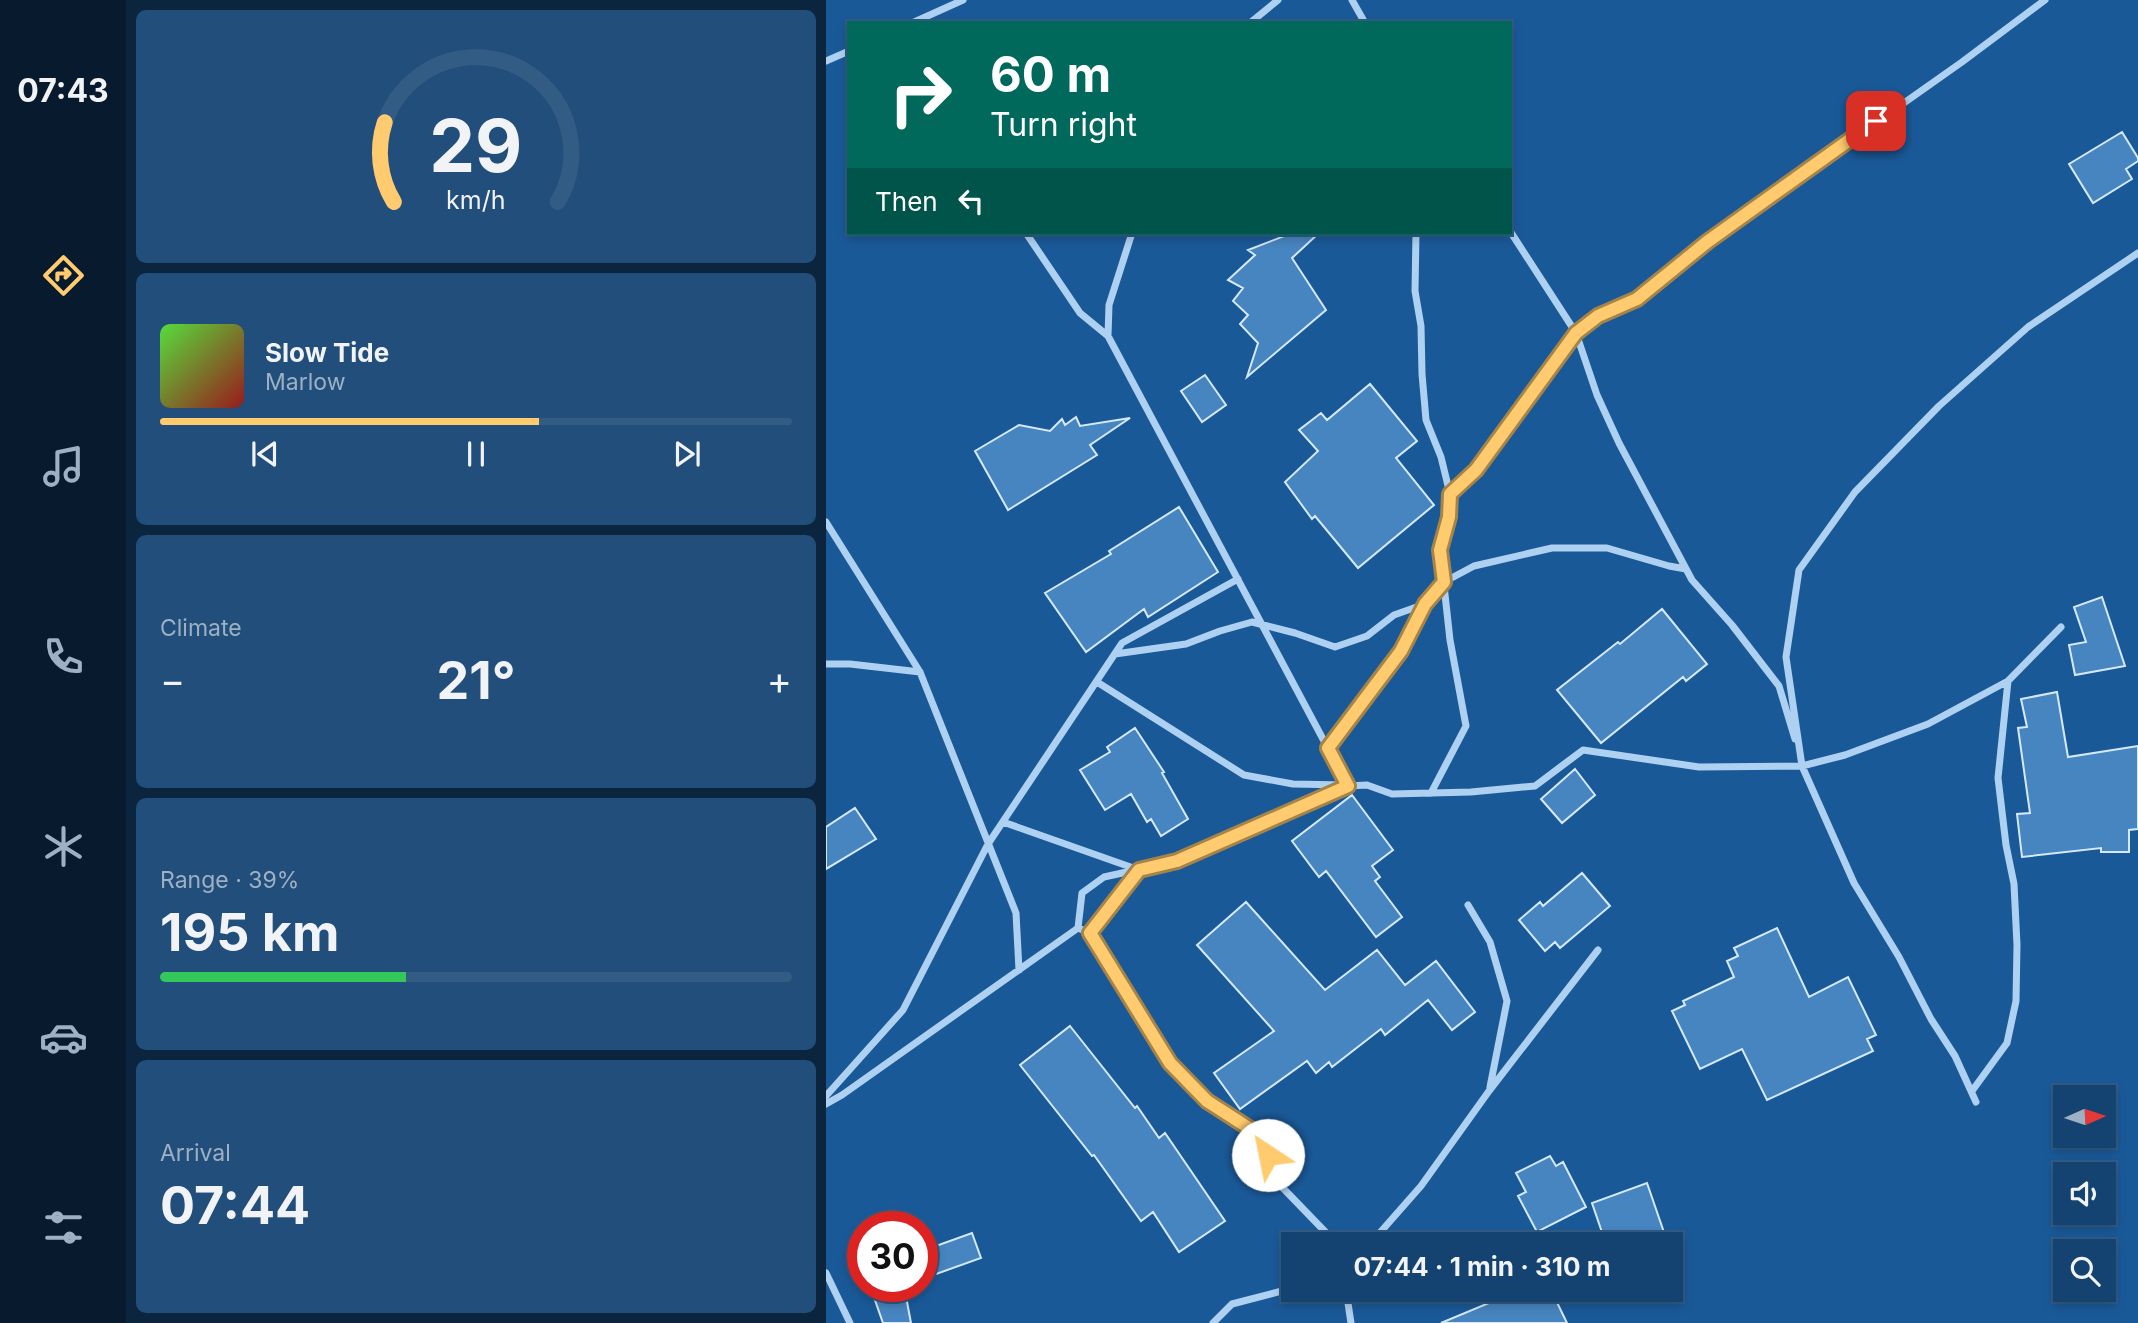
<!DOCTYPE html>
<meta charset="utf-8">
<style>
body{margin:0;font-family:Inter,sans-serif;background:#214e7a;color:#f1f3f6;height:100vh;display:flex;flex-direction:column;font-size:26px;white-space:nowrap}
*{box-sizing:border-box;margin:0}
p{font-size:23px;color:#9db0c4}
.icon{flex:none;width:38px;height:38px;fill:none;stroke:currentColor;stroke-width:2;stroke-linecap:round;stroke-linejoin:round}
.map{position:relative;flex:1;overflow:hidden}
.panel{display:flex;flex-direction:column;gap:10px;padding:10px;background:#0b253f;width:700px}
.panel>*{flex:none}
.guide{position:absolute;left:21px;top:21px;width:665px;height:214px;border-radius:0px;box-shadow:0 4px 10px #0003,0 0 0 2px #335c84;background:#00695c;color:#fff;overflow:hidden}
.needle{width:46px;rotate:87deg}
.buttons{position:absolute;left:1227px;top:1085px;display:grid;gap:14px}
.buttons a{display:grid;place-items:center;width:63px;height:63px;border-radius:0px;background:#144372;box-shadow:0 4px 10px #0003,0 0 0 2px #335c84;font-size:35px}
.speed{position:absolute;left:21px;top:1211px;display:flex;gap:14px;font-size:35px;font-weight:700;text-align:center}
.speed>*{display:grid;place-content:center;width:91px;height:91px;border-radius:50%;background:#144372;box-shadow:0 4px 10px #0003,0 0 0 2px #335c84;line-height:1}
.speed .limit{border:10px solid #d22;background:#fff;color:#111}
.pin{position:absolute;display:grid;place-items:center;width:60px;height:60px;color:#fff;margin:-30px;border-radius:14px;box-shadow:0 4px 10px #0006}
.me{position:absolute;width:77px;margin:-38px;rotate:326deg;stroke-linejoin:round;filter:drop-shadow(0 0 5px #0008)}
.turn{display:flex;align-items:center;gap:24px;height:147px;padding:0 28px;font-size:32px}
.turn .icon{width:91px;height:91px;stroke-width:2.5}
.turn b{display:block;font-size:49px;line-height:60px}
.then{display:flex;align-items:center;height:66px;padding:0 28px;background:#0003;gap:14px;font-size:26px}
.big{font-size:52px;font-weight:700;line-height:1.1}
.panel .card{flex:1;display:flex;flex-direction:column;justify-content:center;gap:10px;min-width:0;padding:0 24px;border-radius:10px;background:#214e7a}
.panel .dial{align-items:center;gap:0}
.dial svg{height:182px;overflow:visible;fill:none;stroke:#335c84;stroke-width:7;stroke-linecap:round;text-anchor:middle}
.dial text{fill:#f1f3f6;stroke:none}
.song{display:flex;align-items:center;gap:21px}
.cover{width:84px;height:84px;border-radius:10px;background:linear-gradient(135deg,hsl(110 70% 55%),hsl(0 70% 35%))}
.played{height:7px;border-radius:4px;background:linear-gradient(90deg,#ffcb6e 60%,#335c84 60%)}
.keys{display:flex;justify-content:space-around;direction:ltr}
.heat{display:flex;justify-content:space-between;align-items:center;font-size:38px;direction:ltr}
.charge{height:10px;border-radius:5px;background:linear-gradient(90deg,#34c759 39%,#335c84 0)}
.trip{position:absolute;left:455px;top:1232px;width:402px;height:70px;border-radius:0px;background:#144372;box-shadow:0 4px 10px #0003,0 0 0 2px #335c84;font-weight:700;line-height:70px;text-align:center}
main{display:flex;flex:1;min-height:0}
.dock{display:flex;flex-direction:column;width:126px;justify-content:space-around;align-items:center;background:#081b2e;color:#9db0c4}
.dock .icon{width:49px;height:49px}
.dock .current{color:#ffcb6e}
.dock b{font-size:32px;color:#f1f3f6}
.map>svg:first-child{display:block}
.building{fill:#4785c0;stroke:#d5e9fb;stroke-width:2}
.lines{fill:none;stroke-linecap:round;stroke-linejoin:round}
.street{stroke:#aed1f1;stroke-width:7}
.route-casing{stroke:#a68448;stroke-width:18}
.route{stroke:#ffcb6e;stroke-width:12}
</style>
<main>
<nav class="dock">
<b>07:43</b>
<svg class="icon current" aria-label="directions" viewBox="0 0 24 24"><path d="M12 3l9 9-9 9-9-9zM9 14v-3h6M13 9l2 2-2 2"/></svg>
<svg class="icon" aria-label="music" viewBox="0 0 24 24"><path d="M9 18V5l10-2v13"/><circle cx="6" cy="18" r="3"/><circle cx="16" cy="16" r="3"/></svg>
<svg class="icon" aria-label="phone" viewBox="0 0 24 24"><path d="M5 4h4l2 5-3 2q2 4 5 5l2-3 5 2v4C11 20 4 13 5 4z"/></svg>
<svg class="icon" aria-label="climate" viewBox="0 0 24 24"><path d="M12 3v18M4 7l16 10M4 17L20 7"/></svg>
<svg class="icon" aria-label="car" viewBox="0 0 24 24"><path d="M5 17H2v-5l4-1 3-4h7l3 4 3 1v5h-3M9 17h6M6 11h13"/><circle cx="7" cy="17" r="2"/><circle cx="17" cy="17" r="2"/></svg>
<svg class="icon" aria-label="filters" viewBox="0 0 24 24"><path d="M4 7h16M4 17h16"/><circle cx="9" cy="7" r="2"/><circle cx="15" cy="17" r="2"/></svg>
</nav>
<section class="panel">
<div class="card dial"><svg viewBox="0 0 100 80">
<path d="M14 69A42 42 0 1 1 86 69"/>
<path d="M14 69A42 42 0 0 1 10 34" stroke="#ffcb6e"/>
<text x="50" y="56" font-size="32" font-weight="700">29</text>
<text x="50" y="72" font-size="11">km/h</text>
</svg></div>
<div class="card">
<div class="song"><i class="cover"></i><div><b>Slow Tide</b><p>Marlow</p></div></div>
<div class="played"></div>
<div class="keys"><svg class="icon" aria-label="previous" viewBox="0 0 24 24"><path d="M18 5L8 12l10 7zM5 5v14"/></svg><svg class="icon" aria-label="pause" viewBox="0 0 24 24"><path d="M8 5v14M16 5v14"/></svg><svg class="icon" aria-label="next" viewBox="0 0 24 24"><path d="M6 5l10 7-10 7zM19 5v14"/></svg></div>
</div>
<div class="card"><p>Climate</p>
<div class="heat"><a>−</a><b class="big">21°</b><a>+</a></div>
</div>
<div class="card"><p>Range · 39%</p><b class="big">195 km</b><div class="charge"></div></div>
<div class="card"><p>Arrival</p><b class="big">07:44</b></div>
</section>
<div class="map">
<svg width="1312" height="1323" viewBox="0 0 1312 1323">
<rect width="100%" height="100%" fill="#1a5998"/>
<path class="building" d="M 1296,132 L 1312,158 L 1312,161 L 1300,169 L 1306,179 L 1267,203 L 1243,164 Z
M 466,233 L 493,233 L 466,258 L 500,310 L 421,377 L 432,343 L 414,324 L 422,315 L 407,301 L 417,288 L 402,280 L 429,255 L 422,250 Z
M 379,375 L 400,405 L 376,422 L 355,391 Z
M 544,384 L 591,441 L 570,458 L 608,505 L 532,568 L 489,516 L 486,519 L 459,482 L 492,451 L 473,430 L 495,413 L 501,420 Z
M 250,417 L 254,426 L 304,418 L 264,445 L 271,455 L 182,510 L 149,451 L 193,425 L 224,431 L 236,419 L 239,425 Z
M 353,507 L 392,572 L 322,617 L 318,609 L 260,652 L 219,593 L 285,554 L 283,551 Z
M 1276,597 L 1299,666 L 1249,675 L 1243,645 L 1260,642 L 1248,607 Z
M 836,609 L 881,664 L 860,681 L 857,677 L 775,743 L 731,690 L 792,642 L 794,644 Z
M 1231,692 L 1242,757 L 1312,746 L 1312,829 L 1303,830 L 1303,852 L 1275,852 L 1275,848 L 1196,857 L 1191,814 L 1204,813 L 1192,728 L 1201,727 L 1195,699 Z
M 309,728 L 338,772 L 336,773 L 362,819 L 335,836 L 325,819 L 321,822 L 305,794 L 279,810 L 254,770 L 284,752 L 281,747 Z
M 749,769 L 769,795 L 736,823 L 715,799 Z
M 526,795 L 567,850 L 546,866 L 554,877 L 549,881 L 576,917 L 550,937 L 500,871 L 493,877 L 466,841 Z
M 29,808 L 50,839 L 0,869 L 0,827 Z
M 756,873 L 784,906 L 734,948 L 729,942 L 719,951 L 693,920 L 714,902 L 717,906 Z
M 420,902 L 499,990 L 551,950 L 579,985 L 610,961 L 649,1012 L 626,1030 L 602,1000 L 559,1035 L 555,1029 L 506,1067 L 503,1062 L 490,1073 L 481,1061 L 414,1109 L 388,1073 L 448,1031 L 371,945 Z
M 951,928 L 983,997 L 1022,977 L 1050,1035 L 1041,1039 L 1047,1051 L 941,1100 L 916,1049 L 874,1069 L 846,1011 L 859,1005 L 857,1001 L 908,977 L 901,961 L 912,956 L 908,948 Z
M 244,1026 L 309,1108 L 311,1106 L 333,1138 L 339,1133 L 399,1221 L 353,1252 L 327,1212 L 315,1221 L 268,1155 L 266,1156 L 194,1065 Z
M 724,1156 L 730,1166 L 737,1162 L 760,1207 L 711,1232 L 692,1196 L 700,1192 L 690,1173 Z
M 821,1183 L 842,1244 L 780,1244 L 766,1203 Z
M 146,1233 L 155,1258 L 96,1279 L 96,1251 Z
M 44,1286 L 78,1286 L 85,1323 L 57,1323 Z
M 694,1290 L 725,1290 L 741,1323 L 615,1323 Z"/>
<g class="lines">
<path class="street" d="M 526,0 L 539,23
M 86,23 L 137,0
M 424,23 L 452,0
M 0,61 L 23,51
M 684,231 L 750,333 L 771,395 L 793,443 L 866,580 L 906,625 L 953,686 L 969,739
M 200,233 L 254,313 L 282,336 L 522,786
M 590,233 L 589,291 L 595,326 L 596,374 L 600,420 L 615,457 L 624,494 L 623,517 L 614,549 L 624,640 L 640,726 L 605,793
M 282,336 L 283,305 L 306,233
M 624,494 L 650,470 L 750,333 L 772,316 L 811,299 L 881,242 L 1136,62 L 1219,0
M 0,522 L 94,672 L 190,913 L 193,970
M 289,654 L 360,644 L 394,631 L 426,622 L 469,633 L 509,647 L 541,636 L 568,615 L 599,604 L 618,582 L 648,566 L 726,548 L 781,548 L 843,566 L 860,569
M 0,664 L 24,664 L 94,672
M 271,682 L 418,775 L 467,784 L 518,785
M 502,748 L 575,651 L 599,604
M 177,822 L 313,870 L 264,933
M 642,905 L 664,942 L 681,1001 L 664,1087
M 252,928 L 264,933 L 344,1063 L 381,1101 L 429,1132 L 442,1155 L 454,1185 L 511,1244
M 1146,1091 L 1181,1043 L 1190,1001 L 1191,945 L 1188,884 L 1180,845 L 1172,778 L 1182,681
M 0,1096 L 77,1010 L 162,844 L 296,643 L 412,579
M 1150,1102 L 1129,1056 L 1105,1019 L 1073,957 L 1028,883 L 976,766 L 960,657 L 973,570 L 1029,492 L 1113,406 L 1202,327 L 1312,253
M 0,1104 L 16,1095 L 252,928 L 256,893 L 278,877 L 351,861 L 522,786 L 541,785 L 566,794 L 645,792 L 709,786 L 757,750 L 873,767 L 976,766 L 1019,755 L 1102,724 L 1182,681 L 1235,627
M 544,1244 L 595,1186 L 663,1091 L 772,950
M 0,1273 L 24,1323
M 520,1290 L 525,1323
M 387,1323 L 406,1304 L 467,1288"/>
</g>
<g class="lines">
<defs>
<path id="route" d="M 442,1155 L 429,1132 L 381,1101 L 344,1063 L 264,933 L 313,870 L 351,861 L 522,786 L 502,748 L 575,651 L 599,604 L 618,582 L 614,550 L 623,517 L 624,494 L 650,470 L 750,333 L 772,316 L 811,299 L 881,242 L 1050,121"/>
</defs>
<use href="#route" class="route-casing"/>
<use href="#route" class="route"/>
</g>
</svg>
<div class="buttons">
<a><svg class="needle" viewBox="-14 -14 28 28"><path d="M0-13l5 13h-10z" fill="#e53935"/><path d="M0 13l5-13h-10z" fill="#9db0c4"/></svg></a>
<a><svg class="icon" aria-label="sound" viewBox="0 0 24 24"><path d="M4 9h4l5-4v14l-5-4H4zM17 9q2 3 0 6"/></svg></a>
<a><svg class="icon" aria-label="search" viewBox="0 0 24 24"><circle cx="10" cy="10" r="6"/><path d="M15 15l6 6"/></svg></a>
</div>
<div class="speed"><div class="limit">30</div></div>
<div class="pin" style="left:1050px;top:121px;background:#d93025"><svg class="icon" aria-label="arrive" viewBox="0 0 24 24"><path d="M6 21V4h12l-3 4 3 4H6"/></svg></div>
<svg class="me" style="left:442px;top:1155px" viewBox="-20 -20 40 40"><circle r="19" fill="#fff"/><path d="M0-13L10 11 0 6-10 11z" fill="#ffcb6e"/></svg>
<div class="trip">07:44 · 1 min · 310 m</div>
<div class="guide">
<div class="turn"><svg class="icon" aria-label="right" viewBox="0 0 24 24"><path d="M7 20v-9h11M14 6l5 5-5 5"/></svg><div><b>60 m</b>Turn right</div></div>
<div class="then">Then<svg class="icon" aria-label="left" viewBox="0 0 24 24"><path d="M17 20v-9H6M10 6l-5 5 5 5"/></svg></div>
</div>
</div>
</main>
